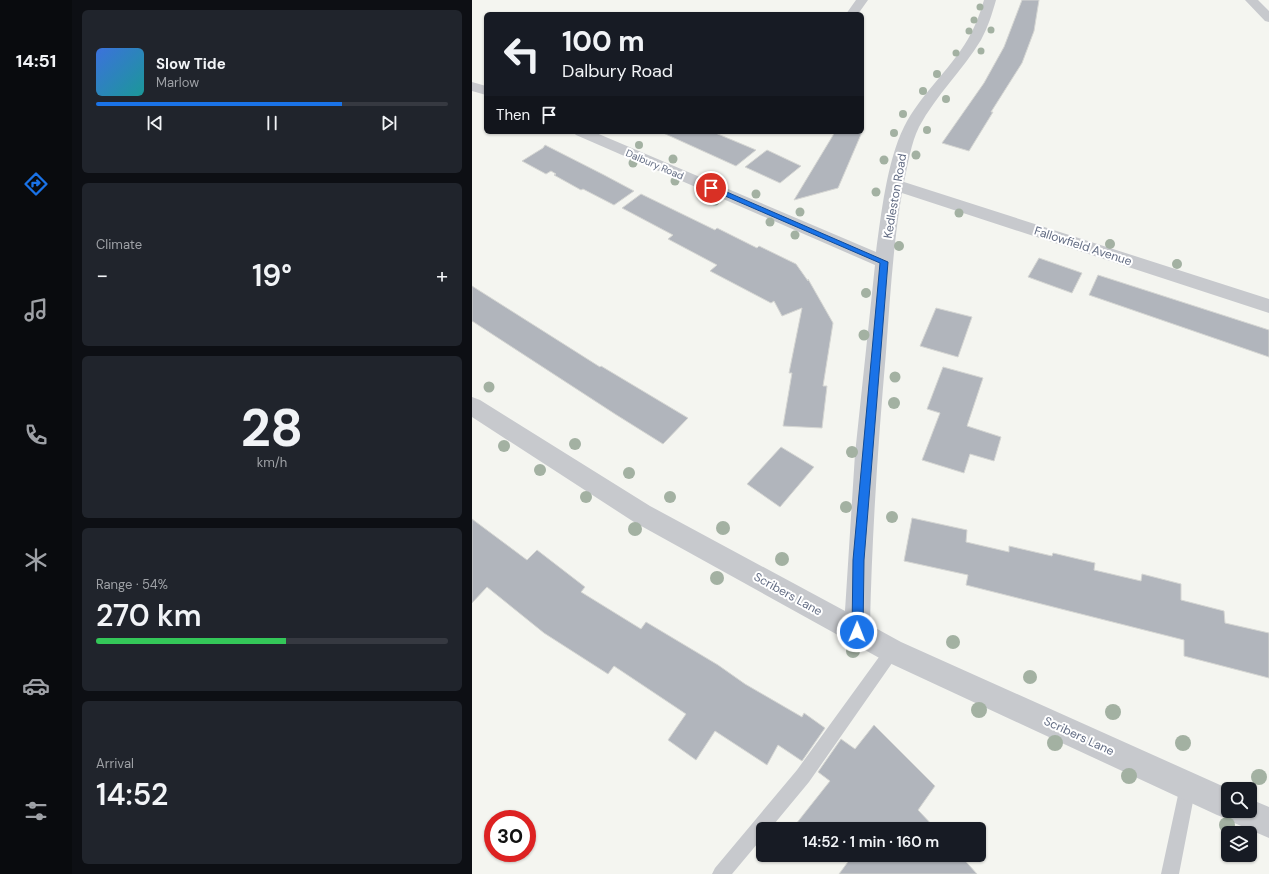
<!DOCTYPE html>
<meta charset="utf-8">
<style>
body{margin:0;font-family:"DM Sans",sans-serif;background:#20242c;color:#f1f3f6;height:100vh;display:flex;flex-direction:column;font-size:15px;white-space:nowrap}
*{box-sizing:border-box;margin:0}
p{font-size:13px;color:#9ea1a6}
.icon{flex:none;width:22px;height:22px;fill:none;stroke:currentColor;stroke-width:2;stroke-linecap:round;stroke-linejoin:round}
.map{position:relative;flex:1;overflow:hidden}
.drawer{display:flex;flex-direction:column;gap:10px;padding:10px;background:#0d0f14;width:400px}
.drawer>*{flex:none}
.banner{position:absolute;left:12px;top:12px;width:380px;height:122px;border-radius:6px;box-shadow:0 1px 3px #0004;background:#171b24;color:#f1f3f6;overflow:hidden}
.tools{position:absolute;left:749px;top:782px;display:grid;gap:8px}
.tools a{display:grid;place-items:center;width:36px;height:36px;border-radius:6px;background:#171b24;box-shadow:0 1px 3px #0004;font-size:20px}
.speed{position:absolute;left:12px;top:810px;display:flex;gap:8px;font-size:20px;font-weight:700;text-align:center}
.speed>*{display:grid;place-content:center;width:52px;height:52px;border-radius:50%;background:#171b24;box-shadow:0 1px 3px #0004;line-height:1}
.speed .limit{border:6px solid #d22;background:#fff;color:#111}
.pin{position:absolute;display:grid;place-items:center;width:34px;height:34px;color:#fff;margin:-17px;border:2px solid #fff;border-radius:50%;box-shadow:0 1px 4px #0007}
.me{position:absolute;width:44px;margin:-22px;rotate:1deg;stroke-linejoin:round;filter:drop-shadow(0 0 3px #0008)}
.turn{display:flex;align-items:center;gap:14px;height:84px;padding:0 12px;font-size:18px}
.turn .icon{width:52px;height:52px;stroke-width:2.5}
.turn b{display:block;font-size:28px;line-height:34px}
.then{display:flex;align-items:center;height:38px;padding:0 12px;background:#0003;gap:8px;font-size:15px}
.big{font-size:30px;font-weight:600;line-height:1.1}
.drawer .card{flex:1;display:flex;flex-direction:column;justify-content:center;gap:6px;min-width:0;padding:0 14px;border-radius:6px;background:#20242c}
.drawer .dial{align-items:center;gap:0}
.dial b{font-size:52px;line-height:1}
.song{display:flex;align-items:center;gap:12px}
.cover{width:48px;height:48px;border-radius:6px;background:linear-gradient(135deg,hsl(220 70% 55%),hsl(180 70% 35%))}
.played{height:4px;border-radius:2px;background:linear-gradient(90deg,#1a73e8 70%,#363941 70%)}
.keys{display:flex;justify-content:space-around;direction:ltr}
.heat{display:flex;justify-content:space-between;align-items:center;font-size:22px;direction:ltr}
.charge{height:6px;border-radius:3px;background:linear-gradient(90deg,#34c759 54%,#363941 0)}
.trip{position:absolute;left:284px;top:822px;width:230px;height:40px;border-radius:6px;background:#171b24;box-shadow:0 1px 3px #0004;font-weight:600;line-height:40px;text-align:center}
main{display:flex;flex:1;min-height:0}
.dock{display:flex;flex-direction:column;width:72px;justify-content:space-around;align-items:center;background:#090b0e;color:#9ea1a6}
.dock .icon{width:28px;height:28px}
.dock .active{color:#1a73e8}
.dock b{font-size:18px;color:#f1f3f6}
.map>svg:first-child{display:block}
.building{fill:#b1b5bc;stroke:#d5d6d3}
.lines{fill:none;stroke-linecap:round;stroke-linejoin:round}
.service{fill:#c7c9cd;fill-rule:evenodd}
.minor{fill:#c7c9cd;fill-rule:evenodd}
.tree{fill:#a3b1a2}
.route{fill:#1a73e8;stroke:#114b97}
.labels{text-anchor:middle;stroke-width:4;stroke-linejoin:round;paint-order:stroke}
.far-street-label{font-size:10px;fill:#626c83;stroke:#fff}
.street-label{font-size:12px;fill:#626c83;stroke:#fff}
</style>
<main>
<nav class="dock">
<b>14:51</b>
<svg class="icon active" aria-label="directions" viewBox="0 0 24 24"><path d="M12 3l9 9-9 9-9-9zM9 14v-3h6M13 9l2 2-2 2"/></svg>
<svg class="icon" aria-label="music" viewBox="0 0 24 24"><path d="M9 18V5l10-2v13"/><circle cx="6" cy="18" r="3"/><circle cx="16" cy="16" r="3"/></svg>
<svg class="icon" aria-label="phone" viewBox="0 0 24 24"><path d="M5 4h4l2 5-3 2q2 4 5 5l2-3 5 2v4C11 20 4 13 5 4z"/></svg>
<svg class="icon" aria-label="climate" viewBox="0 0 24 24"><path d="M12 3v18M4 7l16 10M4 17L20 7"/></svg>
<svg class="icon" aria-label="car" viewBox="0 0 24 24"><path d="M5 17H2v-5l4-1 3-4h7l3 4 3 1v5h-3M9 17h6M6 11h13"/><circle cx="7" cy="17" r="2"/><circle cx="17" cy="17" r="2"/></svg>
<svg class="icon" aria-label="filters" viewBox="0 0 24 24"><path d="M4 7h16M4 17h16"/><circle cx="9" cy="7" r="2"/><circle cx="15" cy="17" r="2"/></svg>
</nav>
<section class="drawer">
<div class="card">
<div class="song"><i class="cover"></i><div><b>Slow Tide</b><p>Marlow</p></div></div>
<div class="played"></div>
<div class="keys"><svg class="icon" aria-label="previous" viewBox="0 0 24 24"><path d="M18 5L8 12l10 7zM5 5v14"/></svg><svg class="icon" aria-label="pause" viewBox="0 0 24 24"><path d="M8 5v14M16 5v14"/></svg><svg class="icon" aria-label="next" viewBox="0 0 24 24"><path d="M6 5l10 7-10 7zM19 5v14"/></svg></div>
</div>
<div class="card"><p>Climate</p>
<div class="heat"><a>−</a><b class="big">19°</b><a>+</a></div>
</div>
<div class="card dial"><b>28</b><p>km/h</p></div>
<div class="card"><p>Range · 54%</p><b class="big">270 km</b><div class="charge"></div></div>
<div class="card"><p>Arrival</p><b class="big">14:52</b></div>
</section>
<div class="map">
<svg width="797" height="874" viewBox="0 0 797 874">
<rect width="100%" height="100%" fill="#f4f5f0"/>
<path class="building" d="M 550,0 L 567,0 L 562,31 L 550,63 L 519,112 L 521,112 L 497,151 L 470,143 L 512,83 L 532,47 Z
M 189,132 L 241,132 L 284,150 L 264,166 Z
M 363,132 L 390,132 L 366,188 L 322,200 Z
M 73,145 L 132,175 L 162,191 L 142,205 L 111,189 L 109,190 L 82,175 L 84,174 L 79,171 L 74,174 L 50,161 L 71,148 Z
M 295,150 L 329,166 L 308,183 L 273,167 Z
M 169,194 L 243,230 L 245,228 L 285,248 L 287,246 L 324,264 L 336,281 L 336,279 L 361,323 L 351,386 L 355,386 L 350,428 L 311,426 L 320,373 L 317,373 L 330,308 L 310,316 L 302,301 L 299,303 L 238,271 L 245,265 L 196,239 L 201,235 L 150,208 Z
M 567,258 L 610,273 L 600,293 L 556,277 Z
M 626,275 L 797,330 L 797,357 L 617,295 Z
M 0,286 L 128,367 L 129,366 L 216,418 L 191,444 L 143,414 L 0,321 Z
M 464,308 L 500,317 L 486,357 L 448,346 Z
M 471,367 L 511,378 L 495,426 L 529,437 L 522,461 L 498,454 L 492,473 L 450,460 L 468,413 L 455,409 Z
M 309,447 L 342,467 L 308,507 L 275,484 Z
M 440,518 L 495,530 L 494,542 L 537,552 L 537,546 L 580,556 L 581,553 L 623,563 L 622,570 L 669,581 L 670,574 L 709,584 L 709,600 L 752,611 L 753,623 L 797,633 L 797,678 L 712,656 L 712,640 L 494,585 L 496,575 L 432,561 Z
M 0,519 L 55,560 L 65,550 L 113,587 L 109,592 L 169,629 L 174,622 L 246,665 L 273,684 L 330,717 L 332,713 L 353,728 L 330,761 L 306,745 L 295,765 L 243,731 L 224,760 L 196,740 L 214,714 L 142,666 L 136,674 L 72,633 L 15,587 L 0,603 Z
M 402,725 L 463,786 L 446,810 L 464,829 L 320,829 L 358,781 L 346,772 L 369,739 L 383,749 Z
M 381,855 L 488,855 L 505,874 L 367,874 Z"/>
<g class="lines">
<path class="service" d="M 420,644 L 425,646 L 427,651 L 425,656 L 337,782 L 298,829 L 291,829 L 291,837 L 260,874 L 240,874 L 243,868 L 325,770 L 415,646 Z
M 716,778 L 722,780 L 724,786 L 707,874 L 689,874 L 708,786 L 710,780 Z"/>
<path class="minor" d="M 384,0 L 396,0 L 386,14 L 374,14 Z
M 512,0 L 524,0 C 520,14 516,27 509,40 C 491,70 464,95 447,127 C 439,143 436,164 432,182 L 797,299 L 797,313 L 430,193 C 421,245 418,299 414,352 C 406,443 400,534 398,625 L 429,642 L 757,789 L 756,811 L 778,811 L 778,799 L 797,807 L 797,838 L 760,822 L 759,818 L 756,819 L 745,815 L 411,660 L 162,522 L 0,417 L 0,397 L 8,400 L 178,506 L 373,611 L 383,454 L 403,265 L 104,135 L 101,132 L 122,132 L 404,252 C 409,215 415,161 432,127 C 448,95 477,71 496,39 C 503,27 508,14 512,0 Z
M 773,0 L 786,0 L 797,11 L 797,22 L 793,21 Z
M 0,82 L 14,86 L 14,95 L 0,91 Z"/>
</g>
<g class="tree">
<circle cx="508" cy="7" r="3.5"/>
<circle cx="502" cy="20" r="3.5"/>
<circle cx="519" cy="30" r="3.5"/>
<circle cx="497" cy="31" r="3.5"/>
<circle cx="509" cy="51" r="3.5"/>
<circle cx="484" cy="53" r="3.5"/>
<circle cx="465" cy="74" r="4"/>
<circle cx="451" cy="91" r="4"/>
<circle cx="474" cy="99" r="4"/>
<circle cx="431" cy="114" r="4"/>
<circle cx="455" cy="130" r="4"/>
<circle cx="422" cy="133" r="4"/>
<circle cx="167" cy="145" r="4"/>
<circle cx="444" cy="155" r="4.5"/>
<circle cx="201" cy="159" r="4.5"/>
<circle cx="412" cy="160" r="4.5"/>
<circle cx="161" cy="163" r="4.5"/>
<circle cx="203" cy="181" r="4.5"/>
<circle cx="404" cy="192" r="4.5"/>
<circle cx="284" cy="194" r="4.5"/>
<circle cx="243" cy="201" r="4.5"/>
<circle cx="328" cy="212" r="4.5"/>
<circle cx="487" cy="213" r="4.5"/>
<circle cx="298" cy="222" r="4.5"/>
<circle cx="323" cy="235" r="4.5"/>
<circle cx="638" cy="244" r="5"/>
<circle cx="427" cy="246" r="5"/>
<circle cx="705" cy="264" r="5"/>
<circle cx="394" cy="293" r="5"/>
<circle cx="392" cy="335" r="5.5"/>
<circle cx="423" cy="377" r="5.5"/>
<circle cx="17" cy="387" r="5.5"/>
<circle cx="422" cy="403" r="6"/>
<circle cx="103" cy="444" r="6"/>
<circle cx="32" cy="446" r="6"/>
<circle cx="380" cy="452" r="6"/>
<circle cx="68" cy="470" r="6"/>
<circle cx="157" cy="473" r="6"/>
<circle cx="114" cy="497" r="6"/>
<circle cx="198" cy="497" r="6"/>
<circle cx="374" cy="507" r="6"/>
<circle cx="420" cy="517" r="6"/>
<circle cx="251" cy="528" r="7"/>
<circle cx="163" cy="529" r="7"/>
<circle cx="310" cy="559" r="7"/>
<circle cx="245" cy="578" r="7"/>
<circle cx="481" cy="642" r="7"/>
<circle cx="381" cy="651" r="7"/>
<circle cx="558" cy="677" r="7"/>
<circle cx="507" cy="710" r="8"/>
<circle cx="641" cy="712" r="8"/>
<circle cx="583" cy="743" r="8"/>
<circle cx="711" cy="743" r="8"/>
<circle cx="657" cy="776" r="8"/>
<circle cx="787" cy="777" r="8"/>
<circle cx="755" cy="825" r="8"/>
</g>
<path class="route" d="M 237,186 L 241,186 L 416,262 L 392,560 L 391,632 L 389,636 L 385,638 L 381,636 L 380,632 L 381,560 L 408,263 L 237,189 Z"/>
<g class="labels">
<g class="far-street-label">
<text transform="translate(183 164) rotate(23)" y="4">Dalbury Road</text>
</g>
<g class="street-label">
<text transform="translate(423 196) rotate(-80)" y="4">Kedleston Road</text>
<text transform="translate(611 246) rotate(18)" y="4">Fallowfield Avenue</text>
<text transform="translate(316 594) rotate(29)" y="4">Scribers Lane</text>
<text transform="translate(607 736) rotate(25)" y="4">Scribers Lane</text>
</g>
</g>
</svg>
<div class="tools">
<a><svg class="icon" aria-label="search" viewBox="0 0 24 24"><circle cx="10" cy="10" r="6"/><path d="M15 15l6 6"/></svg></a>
<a><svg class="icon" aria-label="layers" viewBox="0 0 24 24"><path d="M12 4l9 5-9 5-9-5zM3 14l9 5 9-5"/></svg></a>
</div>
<div class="speed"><div class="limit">30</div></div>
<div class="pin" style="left:239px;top:188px;background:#d93025"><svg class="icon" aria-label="arrive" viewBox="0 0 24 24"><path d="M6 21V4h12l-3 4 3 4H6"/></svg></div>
<svg class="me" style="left:385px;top:632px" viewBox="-20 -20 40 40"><circle r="17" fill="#1a73e8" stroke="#fff" stroke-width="3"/><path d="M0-11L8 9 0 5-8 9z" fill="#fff"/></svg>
<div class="trip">14:52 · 1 min · 160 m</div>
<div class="banner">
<div class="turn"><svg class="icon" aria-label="left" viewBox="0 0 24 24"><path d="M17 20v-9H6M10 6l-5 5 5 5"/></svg><div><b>100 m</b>Dalbury Road</div></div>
<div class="then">Then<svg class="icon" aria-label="arrive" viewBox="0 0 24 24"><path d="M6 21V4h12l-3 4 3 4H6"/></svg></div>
</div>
</div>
</main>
